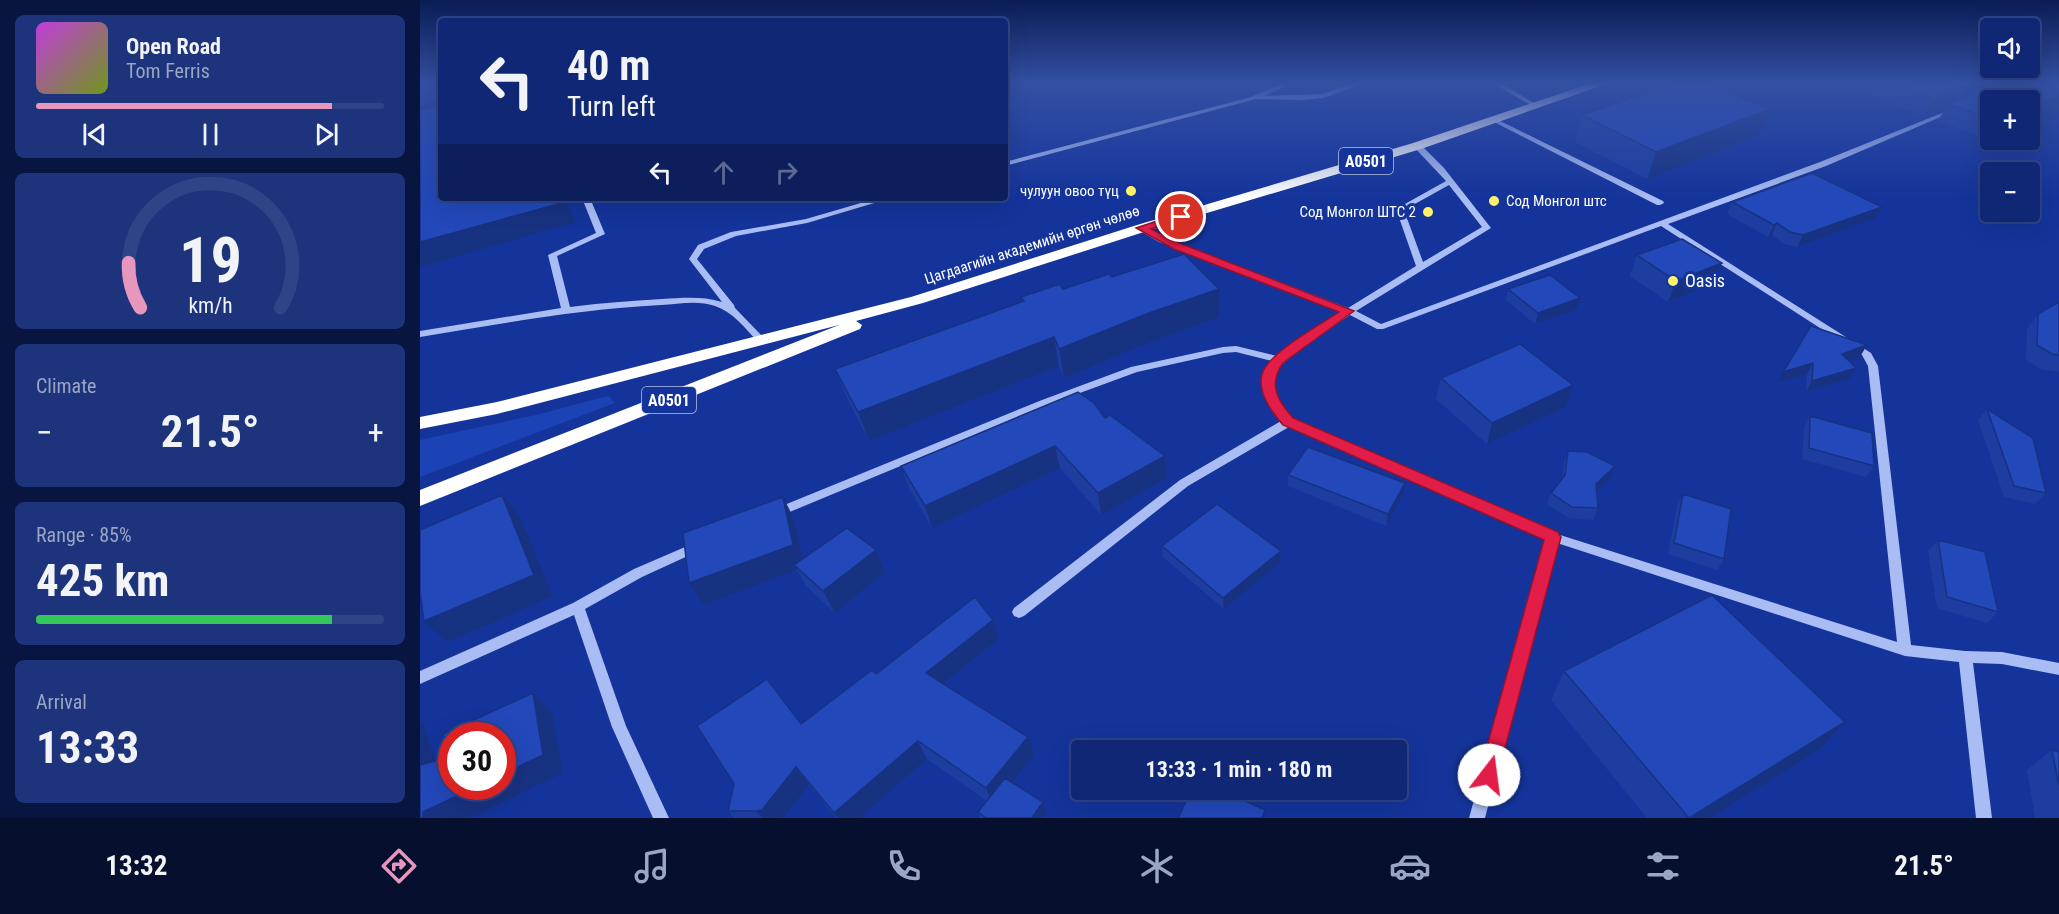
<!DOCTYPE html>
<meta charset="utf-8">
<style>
body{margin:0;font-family:"Roboto Condensed",sans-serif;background:#1d337c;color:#f1f3f6;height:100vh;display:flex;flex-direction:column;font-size:22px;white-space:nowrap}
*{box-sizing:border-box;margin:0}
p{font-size:20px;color:#9ba5c5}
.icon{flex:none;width:33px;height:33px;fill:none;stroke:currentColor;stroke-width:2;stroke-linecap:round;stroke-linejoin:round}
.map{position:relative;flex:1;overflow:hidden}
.sheet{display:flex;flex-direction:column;gap:15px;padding:15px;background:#081540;width:420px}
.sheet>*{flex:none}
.banner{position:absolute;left:18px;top:18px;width:570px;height:183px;border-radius:6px;box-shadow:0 6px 24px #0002,0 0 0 2px #2f4486;background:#0f2774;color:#f1f3f6;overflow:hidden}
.buttons{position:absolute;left:1560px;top:18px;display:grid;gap:12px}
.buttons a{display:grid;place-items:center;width:60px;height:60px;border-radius:6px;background:#0f2774;box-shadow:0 6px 24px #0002,0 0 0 2px #2f4486;font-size:30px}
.speed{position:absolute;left:18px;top:722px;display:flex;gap:12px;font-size:30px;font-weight:700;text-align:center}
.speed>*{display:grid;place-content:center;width:78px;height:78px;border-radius:50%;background:#0f2774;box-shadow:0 6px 24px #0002,0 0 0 2px #2f4486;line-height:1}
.speed .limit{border:9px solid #d22;background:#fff;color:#111}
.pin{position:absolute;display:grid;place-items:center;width:51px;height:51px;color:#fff;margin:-26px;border:3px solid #fff;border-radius:50%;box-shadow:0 2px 6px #0007}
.me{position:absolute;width:66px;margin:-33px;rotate:15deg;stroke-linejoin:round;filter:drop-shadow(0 0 4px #0008)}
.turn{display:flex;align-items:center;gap:21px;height:126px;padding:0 30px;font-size:27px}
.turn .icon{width:78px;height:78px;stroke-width:2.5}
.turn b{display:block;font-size:42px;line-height:51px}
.lanes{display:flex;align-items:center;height:57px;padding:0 30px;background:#0003;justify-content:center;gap:30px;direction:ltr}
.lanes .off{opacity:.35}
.big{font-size:45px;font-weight:700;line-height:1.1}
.sheet .widget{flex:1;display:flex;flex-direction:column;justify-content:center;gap:9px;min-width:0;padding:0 21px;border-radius:9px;background:#1d337c}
.sheet .dial{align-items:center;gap:0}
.dial svg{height:156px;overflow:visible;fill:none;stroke:#2f4486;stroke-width:7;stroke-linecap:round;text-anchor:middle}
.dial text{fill:#f1f3f6;stroke:none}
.song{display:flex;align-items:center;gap:18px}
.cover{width:72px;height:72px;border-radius:9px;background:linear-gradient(135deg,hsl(290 70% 55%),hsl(80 70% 35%))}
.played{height:6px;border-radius:3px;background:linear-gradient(90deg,#e797bd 85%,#2f4486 85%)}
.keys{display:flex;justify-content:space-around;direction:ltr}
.heat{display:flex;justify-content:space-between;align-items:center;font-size:33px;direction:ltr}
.charge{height:9px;border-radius:4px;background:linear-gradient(90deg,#34c759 85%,#2f4486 0)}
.trip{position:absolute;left:651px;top:740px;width:336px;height:60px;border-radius:6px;background:#0f2774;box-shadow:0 6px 24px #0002,0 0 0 2px #2f4486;font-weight:700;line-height:60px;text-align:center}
.tab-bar{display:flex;height:96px;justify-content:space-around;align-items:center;background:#06102e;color:#9ba5c5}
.tab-bar .icon{width:42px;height:42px}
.tab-bar .selected{color:#e797bd}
.tab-bar b{font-size:27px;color:#f1f3f6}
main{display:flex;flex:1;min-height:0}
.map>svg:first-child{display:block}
.green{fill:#1c43b5}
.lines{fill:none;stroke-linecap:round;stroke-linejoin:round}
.minor{fill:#a9bcf3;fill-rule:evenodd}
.highway{fill:#fff;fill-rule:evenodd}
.wall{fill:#1d3ea0}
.shaded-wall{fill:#183282}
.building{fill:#2248ba;stroke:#183282;stroke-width:1.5}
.route{fill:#e11d48;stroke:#92132f;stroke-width:1.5}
.poi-dot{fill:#fff16b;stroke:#14349b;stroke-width:2}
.labels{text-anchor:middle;stroke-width:6;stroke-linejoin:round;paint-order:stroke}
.far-poi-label{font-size:15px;fill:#fff;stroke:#14349b;text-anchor:end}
.far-street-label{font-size:15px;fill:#fff;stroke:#14349b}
.shield{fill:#14349b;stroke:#b8c2e1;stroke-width:1.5}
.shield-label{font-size:16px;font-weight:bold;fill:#fff}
.poi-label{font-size:18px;fill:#fff;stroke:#14349b;text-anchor:start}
</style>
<main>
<section class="sheet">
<div class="widget">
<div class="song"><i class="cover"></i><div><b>Open Road</b><p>Tom Ferris</p></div></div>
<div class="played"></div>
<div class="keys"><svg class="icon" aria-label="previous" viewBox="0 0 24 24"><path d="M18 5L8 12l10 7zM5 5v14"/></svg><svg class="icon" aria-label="pause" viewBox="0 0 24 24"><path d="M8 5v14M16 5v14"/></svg><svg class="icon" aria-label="next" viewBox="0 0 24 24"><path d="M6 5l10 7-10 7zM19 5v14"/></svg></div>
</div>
<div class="widget dial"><svg viewBox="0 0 100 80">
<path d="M14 69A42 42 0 1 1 86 69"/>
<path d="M14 69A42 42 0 0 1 8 46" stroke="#e797bd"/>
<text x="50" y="56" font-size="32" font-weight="700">19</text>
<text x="50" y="72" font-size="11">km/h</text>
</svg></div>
<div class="widget"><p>Climate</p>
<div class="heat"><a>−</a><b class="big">21.5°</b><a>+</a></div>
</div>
<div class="widget"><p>Range · 85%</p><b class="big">425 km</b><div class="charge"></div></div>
<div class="widget"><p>Arrival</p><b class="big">13:33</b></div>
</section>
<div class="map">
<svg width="1639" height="818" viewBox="0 0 1639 818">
<rect width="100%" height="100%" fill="#14349b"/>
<path class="green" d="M 188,396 L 195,403 L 0,477 L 0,440 L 116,415 Z"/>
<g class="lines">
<path class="minor" d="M 863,83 L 873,83 L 844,96 L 902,94 L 934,83 L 945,83 L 903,98 L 882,100 L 836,99 L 585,166 L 585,162 L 831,97 Z
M 1072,83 L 1081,83 L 1119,106 L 1114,107 Z
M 1532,109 L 1537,110 L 1406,166 L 1248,224 L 1451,353 L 1458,366 L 1491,645 L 1545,651 L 1582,652 L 1639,663 L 1639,675 L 1582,664 L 1553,663 L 1572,818 L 1556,818 L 1539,662 L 1485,656 L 1137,543 L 1065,818 L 1049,818 L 1126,539 L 869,427 L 768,486 L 604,616 L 599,618 L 594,616 L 592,612 L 594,608 L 760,480 L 861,421 C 846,401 835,384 852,361 L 816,352 L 803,353 L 717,372 L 630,404 L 360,516 L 356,518 L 352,516 L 350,513 L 352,510 L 622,400 L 711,367 L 803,347 L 816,346 L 857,356 L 922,312 L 739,242 L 719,230 L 719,226 L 725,226 L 745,238 L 928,308 L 996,266 L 976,209 L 1026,181 L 993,146 L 1000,144 L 1024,168 L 1071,228 L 936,311 L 961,324 L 1400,162 ZM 1029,185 L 1062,227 L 1003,262 L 984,210 ZM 1241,226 L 1442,355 L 1448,366 L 1477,642 L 1137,534 L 872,419 C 841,382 851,370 887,345 C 901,335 915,325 930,315 L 957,329 L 963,329 Z
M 1074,118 L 1243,201 L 1244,203 L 1240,205 L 1237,205 L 1072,121 L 1071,120 Z
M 162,198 L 170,198 L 185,234 L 137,256 L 150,307 C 181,303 211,301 242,299 C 263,298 282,296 302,302 L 269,259 L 278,245 L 311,232 L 386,219 L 458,198 L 471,198 L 387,223 L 316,236 L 284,249 L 277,259 L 314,305 L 315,308 L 343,337 L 345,339 L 343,341 L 337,341 C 325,328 313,312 295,306 C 278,300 258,304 241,305 C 159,309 80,324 0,337 L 0,331 L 141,308 L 128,255 L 176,233 Z
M 279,541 L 283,543 L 285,546 L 283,549 L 222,577 L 165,609 L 206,726 L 249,818 L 233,818 L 192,727 L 154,615 L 0,684 L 0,671 L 153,603 L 214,569 Z"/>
<path class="highway" d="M 1172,83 L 1189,83 L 1001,149 L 727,231 L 503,303 L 436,321 L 442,325 L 440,329 L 0,506 L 0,490 L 419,325 L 77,414 L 0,429 L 0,417 L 77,402 L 491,297 L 717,225 L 993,143 Z"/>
</g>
<path class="wall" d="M 1433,83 L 1639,83 L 1570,100 L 1570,134 L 1562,137 L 1518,121 L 1526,107 L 1504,116 L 1432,89 Z
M 1350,109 L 1339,135 L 1227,179 L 1155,142 L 1162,115 Z
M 1312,202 L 1456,218 L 1377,247 L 1364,244 L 1352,235 L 1348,237 L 1307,214 Z
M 1217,255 L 1293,284 L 1248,302 L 1210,276 Z
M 692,277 L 799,289 L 799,317 L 731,342 L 644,378 L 639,366 L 449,441 L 427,398 L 415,369 L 602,302 L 601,297 L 643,289 Z
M 1088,289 L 1160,298 L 1157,309 L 1115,324 L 1086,300 Z
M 1639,302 L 1639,371 L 1638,372 L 1620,369 L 1606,360 L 1607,329 L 1618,314 Z
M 1391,326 L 1440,357 L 1429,360 L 1429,379 L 1386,392 L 1387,374 L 1357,383 Z
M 1021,378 L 1153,385 L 1146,407 L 1067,444 L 1016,399 Z
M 1567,409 L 1626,493 L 1615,504 L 1584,497 L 1558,420 Z
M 1390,416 L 1454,466 L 1446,477 L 1382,459 L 1384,427 Z
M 685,418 L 745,456 L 747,478 L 681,515 L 640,468 L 512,528 L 489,488 L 481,466 Z
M 1148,451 L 1191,478 L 1176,490 L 1178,508 L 1173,520 L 1148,518 L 1127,504 L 1131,493 L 1142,479 L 1144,463 Z
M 868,475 L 983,495 L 966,526 L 868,486 Z
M 1263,494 L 1304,559 L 1297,570 L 1248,554 L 1257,506 Z
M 363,497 L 374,519 L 383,559 L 456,550 L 465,572 L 415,613 L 386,586 L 377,570 L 284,605 Z
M 1518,540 L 1578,612 L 1567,623 L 1517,608 L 1508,551 Z
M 742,546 L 861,551 L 860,563 L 804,609 L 743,557 Z
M 573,620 L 579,639 L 524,684 L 614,755 L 592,783 L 623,802 L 627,812 L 622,818 L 560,818 L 558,812 L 567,801 L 507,759 L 440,818 L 416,818 L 389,785 L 363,818 L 314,818 L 308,811 L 381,724 L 456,674 Z
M 1144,671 L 1425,722 L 1399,750 L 1290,818 L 1227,818 L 1131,700 Z
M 1632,750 L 1639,752 L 1639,818 L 1615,818 L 1607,770 Z"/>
<path class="shaded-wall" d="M 1551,83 L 1583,83 L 1528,104 L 1526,107 L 1504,116 L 1514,99 Z
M 1639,97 L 1639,111 L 1610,121 L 1610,107 Z
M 1350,109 L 1339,135 L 1227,179 L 1236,152 Z
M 1570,123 L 1570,134 L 1562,137 Z
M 143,198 L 145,198 L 156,222 L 0,267 L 0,242 Z
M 1462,207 L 1456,218 L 1377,247 L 1383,235 Z
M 1357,223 L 1352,235 L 1348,237 L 1354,225 Z
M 1302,263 L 1293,284 L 1248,302 L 1256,281 Z
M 799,289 L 799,317 L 731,342 L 644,378 L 639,349 L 729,313 Z
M 1160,298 L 1157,309 L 1115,324 L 1118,313 Z
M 634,337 L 639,366 L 449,441 L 438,412 Z
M 1447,345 L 1440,357 L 1415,365 L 1422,354 Z
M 1393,363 L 1387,374 L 1357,383 L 1363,372 Z
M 1436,368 L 1429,379 L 1386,392 L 1392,381 Z
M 1153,385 L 1146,407 L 1067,444 L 1072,423 Z
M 635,446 L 640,468 L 512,528 L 505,506 Z
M 745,456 L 747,478 L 681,515 L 678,493 Z
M 1195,466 L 1191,478 L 1171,495 L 1176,484 Z
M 985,483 L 983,495 L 966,526 L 968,514 Z
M 82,495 L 100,517 L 133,596 L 27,642 L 4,621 Z
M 363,497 L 374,519 L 385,567 L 374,565 L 377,570 L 284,605 L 269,583 Z
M 456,550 L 465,572 L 415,613 L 403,591 Z
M 861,551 L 860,563 L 804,609 L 803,598 Z
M 573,620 L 579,639 L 515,691 L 506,673 Z
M 113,693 L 132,712 L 143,773 L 50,818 L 3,818 L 3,812 L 58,786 L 82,786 L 82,774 Z
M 0,721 L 3,723 L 22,783 L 0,766 Z
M 1425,722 L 1399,750 L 1290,818 L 1269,818 Z
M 608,737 L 614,755 L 574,806 L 566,788 Z
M 498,741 L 507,759 L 440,818 L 418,818 L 414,813 Z
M 376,767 L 389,785 L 363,818 L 342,818 L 336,811 Z
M 623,802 L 627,812 L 622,818 L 612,818 Z"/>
<path class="building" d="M 6,83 L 21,83 L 21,198 L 143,198 L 145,202 L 0,242 L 0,110 L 16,106 Z
M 1256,83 L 1288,83 L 1350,109 L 1236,152 L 1162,115 Z
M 1472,83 L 1551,83 L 1514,99 Z
M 1576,83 L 1639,83 L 1639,97 L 1610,107 L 1610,100 L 1570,100 L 1570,119 L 1528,104 Z
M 1392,173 L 1462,207 L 1383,235 L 1370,232 L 1357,223 L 1354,225 L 1312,202 Z
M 1262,239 L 1302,263 L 1256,281 L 1217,255 Z
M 764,254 L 799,289 L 729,313 L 639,349 L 634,337 L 438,412 L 415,369 L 604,301 L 601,297 L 640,284 L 643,289 L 689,274 L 692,277 Z
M 1130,275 L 1160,298 L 1118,313 L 1088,289 Z
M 1639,302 L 1639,355 L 1632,354 L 1617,345 L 1618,314 Z
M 1391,326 L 1447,345 L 1422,354 L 1436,368 L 1392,381 L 1393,363 L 1363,372 Z
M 1100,344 L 1153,385 L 1072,423 L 1021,378 Z
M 658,392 L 674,403 L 685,418 L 690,415 L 745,456 L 678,493 L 635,446 L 505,506 L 481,466 Z
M 1567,409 L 1613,438 L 1626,493 L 1594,486 Z
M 1390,416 L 1452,433 L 1454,466 L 1389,448 Z
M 888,447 L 985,483 L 968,514 L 868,475 Z
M 1148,451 L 1167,452 L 1195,466 L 1176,484 L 1178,508 L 1152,507 L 1131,493 L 1145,475 Z
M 1263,494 L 1311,509 L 1304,559 L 1254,543 Z
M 82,495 L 114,575 L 4,621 L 0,592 L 0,530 Z
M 363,497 L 373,545 L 269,583 L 263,533 Z
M 797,504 L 861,551 L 803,598 L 742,546 Z
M 427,528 L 456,550 L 403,591 L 374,565 Z
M 1518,540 L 1565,552 L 1578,612 L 1527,597 Z
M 1292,595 L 1425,722 L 1269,818 L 1144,671 Z
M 555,597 L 573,620 L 506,673 L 608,737 L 566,788 L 498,741 L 414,813 L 376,767 L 342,810 L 336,811 L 308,811 L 314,784 L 277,726 L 347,679 L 381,724 L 452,670 L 456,674 Z
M 113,693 L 123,755 L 82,774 L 82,735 L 32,735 L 32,786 L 58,786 L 3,812 L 3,818 L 0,818 L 0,765 L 27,758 L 23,734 Z
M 1632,750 L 1639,752 L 1639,786 Z
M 585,778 L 623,802 L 612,818 L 566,818 L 558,812 Z
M 772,789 L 799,789 L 845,810 L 842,818 L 758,818 Z"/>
<linearGradient id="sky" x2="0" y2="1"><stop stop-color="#0b1d55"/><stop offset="0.42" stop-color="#3450a4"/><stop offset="1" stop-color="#3450a4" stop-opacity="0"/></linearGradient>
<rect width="1639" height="198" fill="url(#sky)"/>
<path class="route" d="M 761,213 L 766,217 L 764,219 L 731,229 L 762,244 L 934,311 L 863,363 C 848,384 857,400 873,418 L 1138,532 L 1141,537 L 1076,782 L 1069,784 L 1062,782 L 1059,775 L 1124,540 L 863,425 C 852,412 837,393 842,374 C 848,353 900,325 919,312 L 754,249 L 716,228 Z"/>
<g class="poi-dot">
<circle cx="711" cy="191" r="6"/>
<circle cx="1074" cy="201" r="6"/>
<circle cx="1008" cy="212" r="6"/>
<circle cx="1253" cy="281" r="6"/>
</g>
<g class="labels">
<g class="far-poi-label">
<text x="699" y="196">чулуун овоо түц</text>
<text x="1086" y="206" text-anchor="start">Сод Монгол штс</text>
<text x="996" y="217">Сод Монгол ШТС 2</text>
</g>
<g class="far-street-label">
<text transform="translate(612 245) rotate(-18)" y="5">Цагдаагийн академийн өргөн чөлөө</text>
</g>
<g class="shield">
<rect x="919" y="148" width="54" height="26" rx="4.5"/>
<rect x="222" y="387" width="54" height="26" rx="4.5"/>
</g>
<g class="shield-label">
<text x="946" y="167">A0501</text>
<text x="249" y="406">A0501</text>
</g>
<g class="poi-label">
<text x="1265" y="287">Oasis</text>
</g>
</g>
</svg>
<div class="buttons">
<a><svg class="icon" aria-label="sound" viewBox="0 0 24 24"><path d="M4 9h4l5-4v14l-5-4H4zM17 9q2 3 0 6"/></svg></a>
<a>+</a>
<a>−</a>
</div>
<div class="speed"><div class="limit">30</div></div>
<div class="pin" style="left:761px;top:217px;background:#d93025"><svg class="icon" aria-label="arrive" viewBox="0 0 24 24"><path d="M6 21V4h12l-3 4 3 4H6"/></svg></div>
<svg class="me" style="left:1069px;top:775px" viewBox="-20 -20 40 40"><circle r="19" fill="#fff"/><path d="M0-13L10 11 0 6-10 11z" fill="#e11d48"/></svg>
<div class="trip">13:33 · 1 min · 180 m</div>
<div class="banner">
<div class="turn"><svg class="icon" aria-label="left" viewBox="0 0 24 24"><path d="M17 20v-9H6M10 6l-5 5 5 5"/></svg><div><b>40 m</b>Turn left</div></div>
<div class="lanes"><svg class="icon" aria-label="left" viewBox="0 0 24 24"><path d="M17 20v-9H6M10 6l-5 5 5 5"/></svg><svg class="icon off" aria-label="ahead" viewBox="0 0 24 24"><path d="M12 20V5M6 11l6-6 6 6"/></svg><svg class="icon off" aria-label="right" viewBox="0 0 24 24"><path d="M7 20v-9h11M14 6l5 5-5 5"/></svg></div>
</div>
</div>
</main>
<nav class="tab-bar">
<b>13:32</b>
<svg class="icon selected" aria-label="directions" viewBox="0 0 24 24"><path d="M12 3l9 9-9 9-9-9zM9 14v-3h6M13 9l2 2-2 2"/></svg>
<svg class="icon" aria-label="music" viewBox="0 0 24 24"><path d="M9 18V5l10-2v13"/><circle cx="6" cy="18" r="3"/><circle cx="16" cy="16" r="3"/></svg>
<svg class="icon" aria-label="phone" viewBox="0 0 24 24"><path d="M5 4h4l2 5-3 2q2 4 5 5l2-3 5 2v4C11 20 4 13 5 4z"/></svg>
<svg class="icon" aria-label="climate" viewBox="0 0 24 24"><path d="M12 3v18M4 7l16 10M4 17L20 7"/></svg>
<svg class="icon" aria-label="car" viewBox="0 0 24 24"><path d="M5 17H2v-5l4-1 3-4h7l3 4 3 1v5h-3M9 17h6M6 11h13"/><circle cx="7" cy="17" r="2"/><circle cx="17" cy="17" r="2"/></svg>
<svg class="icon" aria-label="filters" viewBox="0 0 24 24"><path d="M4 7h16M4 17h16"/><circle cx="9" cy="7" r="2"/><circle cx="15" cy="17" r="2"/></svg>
<b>21.5°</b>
</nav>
